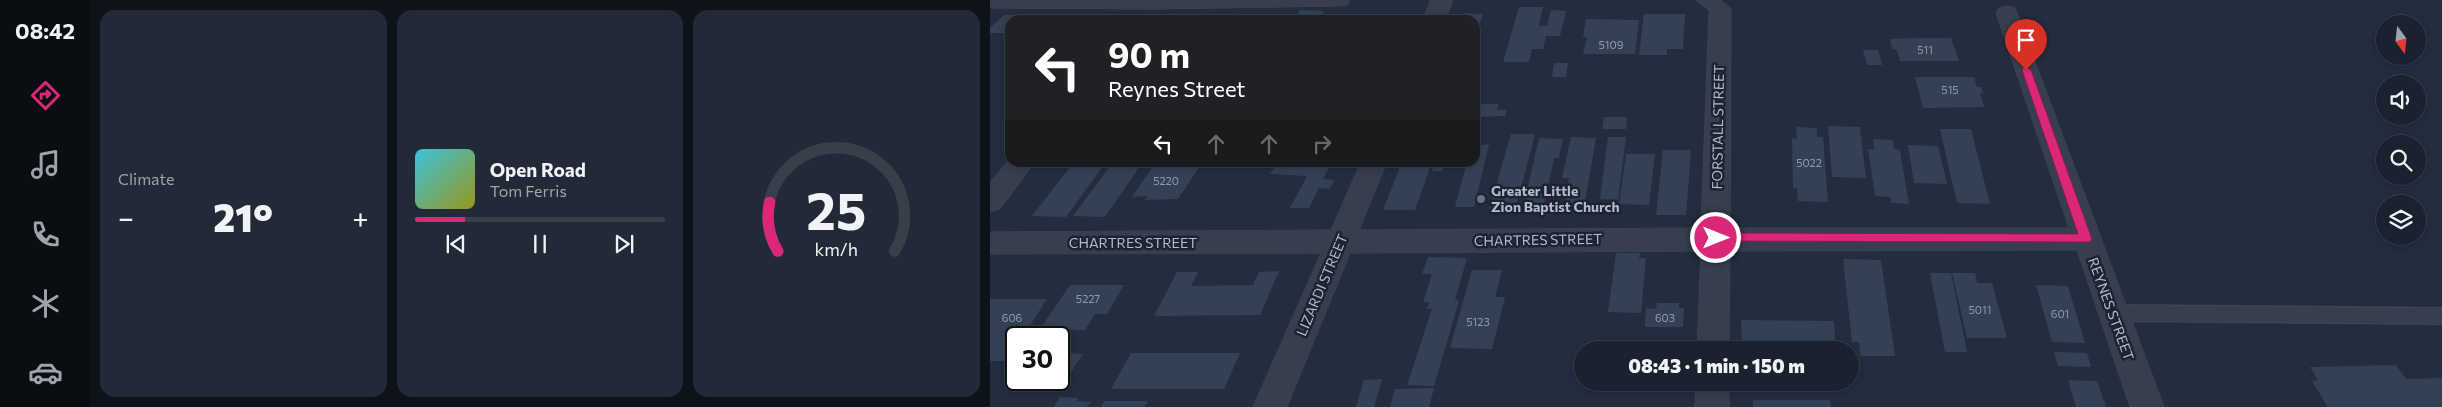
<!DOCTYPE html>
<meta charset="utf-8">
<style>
body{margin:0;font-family:Commissioner,sans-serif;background:#232a37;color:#f1f3f6;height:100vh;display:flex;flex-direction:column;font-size:19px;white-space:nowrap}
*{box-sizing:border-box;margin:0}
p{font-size:16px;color:#9fa4aa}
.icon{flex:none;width:28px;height:28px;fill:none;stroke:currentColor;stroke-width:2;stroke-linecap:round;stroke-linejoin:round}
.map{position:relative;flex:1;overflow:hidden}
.side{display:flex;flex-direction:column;gap:10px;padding:10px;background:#0e131a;width:900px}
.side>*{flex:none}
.top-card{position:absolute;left:15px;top:15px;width:475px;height:152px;border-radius:15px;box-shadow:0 2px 8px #0003,0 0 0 1px #383f4b;background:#202124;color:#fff;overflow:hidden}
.needle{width:32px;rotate:165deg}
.tools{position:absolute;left:1386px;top:15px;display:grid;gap:10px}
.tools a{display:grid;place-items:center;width:50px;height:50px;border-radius:50%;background:#1a222f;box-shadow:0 2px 8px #0003,0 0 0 1px #383f4b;font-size:25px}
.speed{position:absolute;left:15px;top:326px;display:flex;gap:10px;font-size:25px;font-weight:700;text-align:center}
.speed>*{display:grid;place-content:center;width:65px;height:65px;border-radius:50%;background:#1a222f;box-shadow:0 2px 8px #0003,0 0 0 1px #383f4b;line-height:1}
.speed .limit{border:2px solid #111;border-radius:8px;background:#fff;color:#111}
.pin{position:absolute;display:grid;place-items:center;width:42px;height:42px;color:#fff;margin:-51px -21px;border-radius:50% 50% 50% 0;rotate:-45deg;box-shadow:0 0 5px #0007}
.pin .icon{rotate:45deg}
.me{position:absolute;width:55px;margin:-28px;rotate:90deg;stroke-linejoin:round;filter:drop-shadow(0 0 4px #0008)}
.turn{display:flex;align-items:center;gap:18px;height:105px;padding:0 20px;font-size:22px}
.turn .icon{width:65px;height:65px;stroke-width:2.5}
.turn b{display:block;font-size:35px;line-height:42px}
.lanes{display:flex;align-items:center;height:48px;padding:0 20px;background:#0003;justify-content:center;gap:25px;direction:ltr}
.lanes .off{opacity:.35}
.big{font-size:38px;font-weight:800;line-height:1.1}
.side .card{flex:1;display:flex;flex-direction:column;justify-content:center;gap:8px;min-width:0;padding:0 18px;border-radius:15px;background:#232a37}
.side .dial{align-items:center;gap:0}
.dial svg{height:130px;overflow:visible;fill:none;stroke:#383f4b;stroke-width:7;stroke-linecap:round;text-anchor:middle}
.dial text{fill:#f1f3f6;stroke:none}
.song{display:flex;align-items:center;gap:15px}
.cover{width:60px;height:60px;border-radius:8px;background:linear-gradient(135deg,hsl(190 70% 55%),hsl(60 70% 35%))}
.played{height:5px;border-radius:2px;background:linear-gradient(90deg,#db2777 20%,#383f4b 20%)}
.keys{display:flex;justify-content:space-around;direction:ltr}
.heat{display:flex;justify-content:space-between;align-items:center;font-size:28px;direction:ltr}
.side .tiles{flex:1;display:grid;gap:10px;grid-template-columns:repeat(3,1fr)}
.trip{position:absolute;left:584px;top:341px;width:285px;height:50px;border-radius:25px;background:#1a222f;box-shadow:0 2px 8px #0003,0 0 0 1px #383f4b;font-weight:800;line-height:50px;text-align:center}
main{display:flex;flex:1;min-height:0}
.menu{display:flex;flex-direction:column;width:90px;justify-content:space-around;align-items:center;background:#0a0e13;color:#9fa4aa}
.menu .icon{width:35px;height:35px}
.menu .on{color:#db2777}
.menu b{font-size:22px;color:#f1f3f6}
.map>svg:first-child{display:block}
.building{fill:#344155}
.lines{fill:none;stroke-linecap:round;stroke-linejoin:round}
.service-casing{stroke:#404857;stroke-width:2}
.minor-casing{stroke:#404857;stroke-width:1}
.service{fill:#373f4e;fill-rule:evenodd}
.minor{fill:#373f4e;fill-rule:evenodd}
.route{fill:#db2777;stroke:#8e194d}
.worship-dot{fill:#6b7280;stroke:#1c2433;stroke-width:2}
.labels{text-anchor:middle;stroke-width:5;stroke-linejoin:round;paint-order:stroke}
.number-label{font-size:11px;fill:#919aab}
.street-label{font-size:14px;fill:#b3baca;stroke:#1c2433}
.poi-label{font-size:14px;font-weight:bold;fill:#b3baca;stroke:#1c2433;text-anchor:start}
</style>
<main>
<nav class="menu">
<b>08:42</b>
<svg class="icon on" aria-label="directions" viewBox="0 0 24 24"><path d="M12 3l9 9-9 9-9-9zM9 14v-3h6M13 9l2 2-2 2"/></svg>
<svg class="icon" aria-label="music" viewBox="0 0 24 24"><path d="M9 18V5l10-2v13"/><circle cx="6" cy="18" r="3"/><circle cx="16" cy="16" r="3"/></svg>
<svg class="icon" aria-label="phone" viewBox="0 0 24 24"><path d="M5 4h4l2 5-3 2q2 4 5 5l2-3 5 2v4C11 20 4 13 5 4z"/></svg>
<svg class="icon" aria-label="climate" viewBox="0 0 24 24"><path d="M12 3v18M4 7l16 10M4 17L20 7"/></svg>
<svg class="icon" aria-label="car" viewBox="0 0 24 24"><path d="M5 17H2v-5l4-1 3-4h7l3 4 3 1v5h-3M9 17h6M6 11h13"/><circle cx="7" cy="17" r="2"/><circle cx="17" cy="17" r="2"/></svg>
</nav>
<section class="side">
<div class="tiles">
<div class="card"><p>Climate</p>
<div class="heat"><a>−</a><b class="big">21°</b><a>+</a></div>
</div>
<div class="card">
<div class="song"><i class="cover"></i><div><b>Open Road</b><p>Tom Ferris</p></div></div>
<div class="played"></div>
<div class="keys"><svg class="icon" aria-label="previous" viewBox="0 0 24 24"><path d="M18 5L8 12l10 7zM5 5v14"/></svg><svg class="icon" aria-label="pause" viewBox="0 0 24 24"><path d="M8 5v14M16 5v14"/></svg><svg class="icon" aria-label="next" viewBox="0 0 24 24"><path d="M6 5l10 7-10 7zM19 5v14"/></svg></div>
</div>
<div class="card dial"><svg viewBox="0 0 100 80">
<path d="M14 69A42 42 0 1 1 86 69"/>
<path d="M14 69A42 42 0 0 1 9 39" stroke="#db2777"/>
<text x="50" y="56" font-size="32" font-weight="700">25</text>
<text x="50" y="72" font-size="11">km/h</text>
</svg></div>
</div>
</section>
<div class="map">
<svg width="1452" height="407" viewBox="0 0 1452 407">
<rect width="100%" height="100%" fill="#232d3f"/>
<path class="building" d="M 529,7 L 553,7 L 544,45 L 549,26 L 557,26 L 561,10 L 576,11 L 570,36 L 556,36 L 553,49 L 542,49 L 539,62 L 513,62 Z
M 310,10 L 334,11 L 329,20 L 304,20 Z
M 475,13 L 493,14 L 485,36 L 485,20 L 472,20 Z
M 654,14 L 695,14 L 693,49 L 677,49 L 677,55 L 649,55 Z
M 14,15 L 38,15 L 33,20 L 20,20 L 20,33 L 0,33 L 0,28 Z
M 195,15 L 222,15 L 219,20 L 191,20 Z
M 596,19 L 649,20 L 645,54 L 593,54 L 597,37 L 593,37 Z
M 925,38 L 961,38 L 969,61 L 910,61 L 907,50 L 902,49 L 900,39 Z
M 873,50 L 888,50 L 892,65 L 877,65 Z
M 564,63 L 578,63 L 576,77 L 562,77 Z
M 925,77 L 984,77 L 987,87 L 991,87 L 993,93 L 990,93 L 994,107 L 933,108 Z
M 485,104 L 509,104 L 507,110 L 517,110 L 515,116 L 485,117 Z
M 614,117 L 637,117 L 636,129 L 612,129 Z
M 838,126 L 870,127 L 876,178 L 842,177 Z
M 806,127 L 827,128 L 827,137 L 833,137 L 838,202 L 808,201 L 807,188 L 803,188 L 802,138 L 807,139 Z
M 950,129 L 981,129 L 1000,204 L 967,203 Z
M 521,134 L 545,134 L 527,203 L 509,202 L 506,210 L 499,210 Z
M 581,137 L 606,138 L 593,213 L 573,213 L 579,178 L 572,178 Z
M 618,137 L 636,137 L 628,200 L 610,199 Z
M 549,138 L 573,139 L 569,158 L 564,158 L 554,204 L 534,204 Z
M 883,139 L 903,140 L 904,149 L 910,150 L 919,204 L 901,203 L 901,197 L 885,196 L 878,149 L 884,149 Z
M 499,144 L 484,207 L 465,207 L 477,162 L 485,162 L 485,149 L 489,149 L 491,145 Z
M 918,145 L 948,146 L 957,184 L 924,183 Z
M 673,150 L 701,150 L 696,215 L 666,215 Z
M 636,154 L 665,154 L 659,205 L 629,204 Z
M 84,162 L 116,162 L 76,217 L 42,216 Z
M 123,162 L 153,162 L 115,217 L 83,216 Z
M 299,162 L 342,162 L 333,179 L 344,180 L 340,189 L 329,188 L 319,208 L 300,208 L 317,176 L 280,174 L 285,166 L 297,167 Z
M 412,162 L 442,162 L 425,210 L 393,210 Z
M 445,162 L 455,162 L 452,171 L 442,171 Z
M 164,165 L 210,166 L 188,199 L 155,200 L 157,196 L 142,197 Z
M 626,253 L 650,253 L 649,258 L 656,258 L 651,313 L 618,312 Z
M 438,257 L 477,258 L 465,300 L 469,301 L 444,386 L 417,385 L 442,309 L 437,309 L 439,302 L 433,302 L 442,274 L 432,274 Z
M 853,259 L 891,260 L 905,356 L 870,356 L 869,342 L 862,342 Z
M 482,270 L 512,270 L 505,297 L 515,297 L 502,349 L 460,348 Z
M 289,271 L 270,315 L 164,316 L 187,272 L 208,272 L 201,286 L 263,285 L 269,272 Z
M 940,273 L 961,273 L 977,352 L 955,352 Z
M 962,273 L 985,273 L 987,283 L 1002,283 L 1017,338 L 977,338 Z
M 80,285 L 134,285 L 117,314 L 105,314 L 95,330 L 50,329 Z
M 1046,285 L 1078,286 L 1095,343 L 1062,342 Z
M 0,299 L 57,299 L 32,338 L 26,338 L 26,346 L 16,361 L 0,361 Z
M 667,303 L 689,303 L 689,308 L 694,308 L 693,327 L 655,327 L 656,308 L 666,309 Z
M 751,320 L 844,321 L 846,350 L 752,350 Z
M 690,346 L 690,350 L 646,350 L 646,347 Z
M 1064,352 L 1097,353 L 1101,367 L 1068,366 Z
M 75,353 L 93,354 L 73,384 L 55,383 L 57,380 L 69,380 L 69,362 Z
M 141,353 L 250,353 L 234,389 L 121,389 Z
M 1406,365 L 1416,379 L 1452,378 L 1452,407 L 1338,407 L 1322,381 L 1328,380 L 1320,367 Z
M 392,379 L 384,407 L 366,407 L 374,380 Z
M 1078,380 L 1107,381 L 1116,407 L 1086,407 Z
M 444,388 L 439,407 L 400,407 L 405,389 Z
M 70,397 L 88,398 L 86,401 L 101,402 L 97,407 L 64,407 Z
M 763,400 L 840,400 L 841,407 L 763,407 Z
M 114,401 L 158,401 L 155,407 L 111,407 Z"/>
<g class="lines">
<defs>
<path id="service" d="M 1123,305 L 1452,308 L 1452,324 L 1123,321 L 1117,318 L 1114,313 L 1117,308 Z"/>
<path id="minor" d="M 0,0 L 360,0 L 357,5 L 349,6 L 164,9 L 0,8 Z
M 441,0 L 463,0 L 455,20 L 433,20 Z
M 706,0 L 731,0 L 741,9 L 740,228 L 1079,228 L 1006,13 L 1009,8 L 1017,6 L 1025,8 L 1174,407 L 1140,407 L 1087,250 L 740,251 L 739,350 L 707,350 L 711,251 L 360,253 L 297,407 L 263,407 L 331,253 L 0,254 L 0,232 L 341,230 L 371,162 L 397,162 L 369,230 L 711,228 L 719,11 Z
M 20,159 L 20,162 L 45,162 L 10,209 L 0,212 L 0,183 Z
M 707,382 L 739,382 L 739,407 L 705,407 Z"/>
</defs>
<use href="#service" class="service-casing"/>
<use href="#minor" class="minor-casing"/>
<use href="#service" class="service"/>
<use href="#minor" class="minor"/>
</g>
<path class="route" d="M 1033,67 L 1036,67 L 1041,70 L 1102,239 L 1100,242 L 722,241 L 720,238 L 726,233 L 1088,234 L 1032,70 Z"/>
<circle class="worship-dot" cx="491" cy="199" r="5"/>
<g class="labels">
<g class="number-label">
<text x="621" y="49">5109</text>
<text x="935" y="54">511</text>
<text x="960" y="94">515</text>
<text x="819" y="167">5022</text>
<text x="176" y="185">5220</text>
<text x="98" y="303">5227</text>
<text x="990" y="314">5011</text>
<text x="1070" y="318">601</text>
<text x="22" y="322">606</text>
<text x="675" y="322">603</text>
<text x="488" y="326">5123</text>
</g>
<g class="street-label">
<text transform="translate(728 127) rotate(-89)" y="5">FORSTALL STREET</text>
<text transform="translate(548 240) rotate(-1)" y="5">CHARTRES STREET</text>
<text x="143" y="248">CHARTRES STREET</text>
<text transform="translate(332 285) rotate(-67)" y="5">LIZARDI STREET</text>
<text transform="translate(1121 309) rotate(70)" y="5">REYNES STREET</text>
</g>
<g class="poi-label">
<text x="501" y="196">Greater Little<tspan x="501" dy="16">Zion Baptist Church</tspan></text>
</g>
</g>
</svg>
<div class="tools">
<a><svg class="needle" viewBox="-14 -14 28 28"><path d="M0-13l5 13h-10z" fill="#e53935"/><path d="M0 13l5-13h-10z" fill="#9fa4aa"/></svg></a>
<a><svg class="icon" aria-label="sound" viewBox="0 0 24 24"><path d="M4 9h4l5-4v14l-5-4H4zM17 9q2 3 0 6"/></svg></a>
<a><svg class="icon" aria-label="search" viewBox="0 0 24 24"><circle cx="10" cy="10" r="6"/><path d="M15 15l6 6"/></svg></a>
<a><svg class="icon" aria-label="layers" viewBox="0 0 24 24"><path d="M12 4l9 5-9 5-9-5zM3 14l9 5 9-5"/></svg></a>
</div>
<div class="speed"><div class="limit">30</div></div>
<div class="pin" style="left:1036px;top:70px;background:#d93025"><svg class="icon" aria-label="arrive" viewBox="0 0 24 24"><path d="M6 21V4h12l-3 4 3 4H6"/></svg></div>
<svg class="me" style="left:726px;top:238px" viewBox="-20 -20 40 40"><circle r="17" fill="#db2777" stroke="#fff" stroke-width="3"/><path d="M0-11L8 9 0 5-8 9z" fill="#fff"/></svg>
<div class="trip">08:43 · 1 min · 150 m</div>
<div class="top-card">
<div class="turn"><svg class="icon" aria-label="left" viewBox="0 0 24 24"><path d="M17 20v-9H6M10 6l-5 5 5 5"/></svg><div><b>90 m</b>Reynes Street</div></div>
<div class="lanes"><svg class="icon" aria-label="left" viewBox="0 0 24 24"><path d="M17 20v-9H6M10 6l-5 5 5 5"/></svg><svg class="icon off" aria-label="ahead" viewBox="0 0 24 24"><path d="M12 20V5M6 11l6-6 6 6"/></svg><svg class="icon off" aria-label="ahead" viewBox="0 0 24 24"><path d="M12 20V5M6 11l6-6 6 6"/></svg><svg class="icon off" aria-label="right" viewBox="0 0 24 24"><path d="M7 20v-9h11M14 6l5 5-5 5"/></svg></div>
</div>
</div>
</main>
